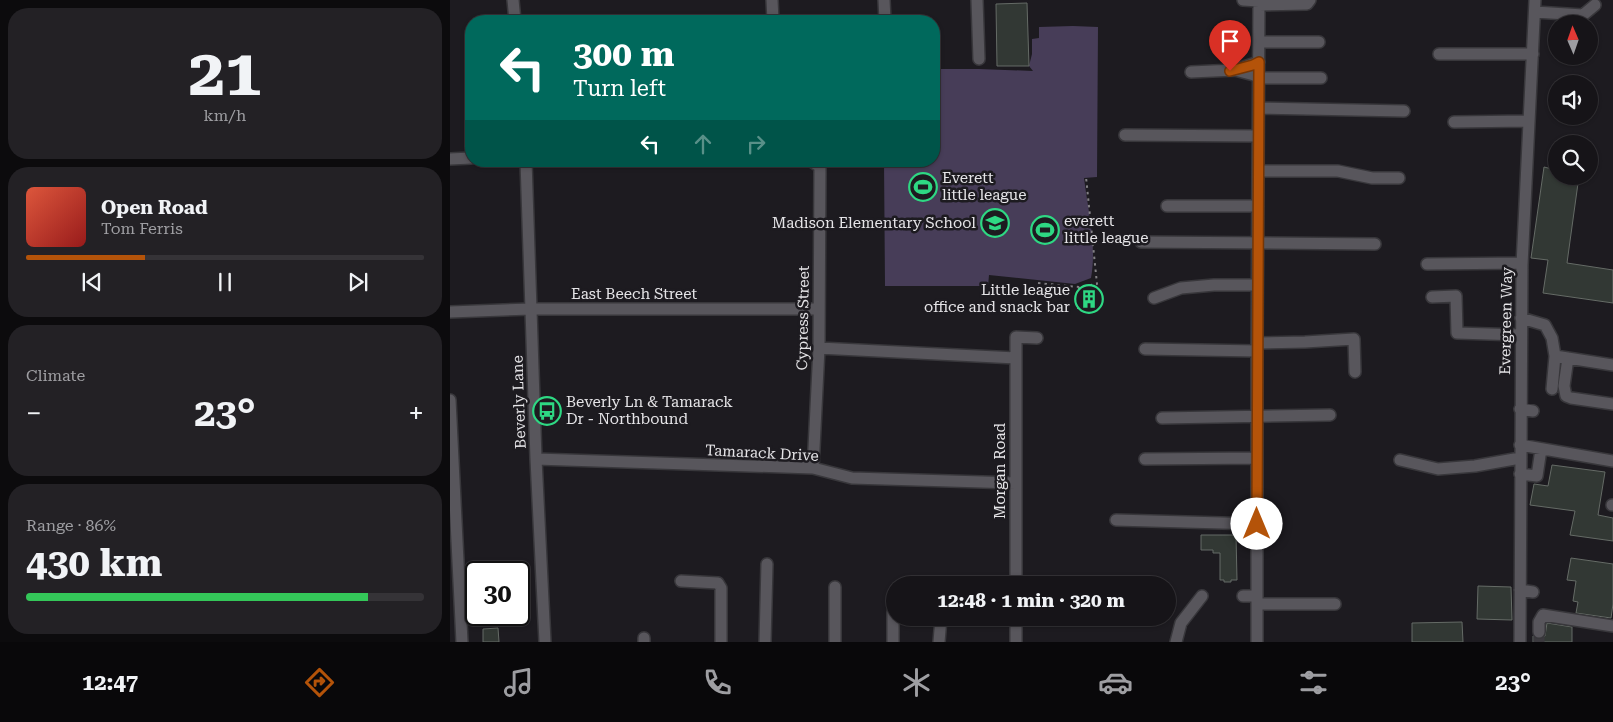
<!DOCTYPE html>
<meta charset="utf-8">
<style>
body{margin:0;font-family:"Roboto Serif",serif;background:#232125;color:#f1f3f6;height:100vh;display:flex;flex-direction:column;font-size:19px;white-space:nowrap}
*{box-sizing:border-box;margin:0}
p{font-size:16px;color:#9e9ea2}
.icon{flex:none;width:28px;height:28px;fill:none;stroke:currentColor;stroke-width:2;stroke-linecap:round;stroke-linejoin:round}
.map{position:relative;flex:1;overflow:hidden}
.sheet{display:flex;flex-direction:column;gap:8px;padding:8px;background:#0c0b0d;width:450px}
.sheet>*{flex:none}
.hud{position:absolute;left:15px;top:15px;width:475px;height:152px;border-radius:20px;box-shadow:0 1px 4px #0004,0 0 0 1px #353337;background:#00695c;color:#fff;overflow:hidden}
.needle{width:32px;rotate:358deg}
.fabs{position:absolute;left:1098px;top:15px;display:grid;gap:10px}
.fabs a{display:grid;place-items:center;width:50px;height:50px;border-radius:50%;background:#161418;box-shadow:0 1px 4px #0004,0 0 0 1px #353337;font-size:25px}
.speed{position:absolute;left:15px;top:561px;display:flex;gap:10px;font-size:25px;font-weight:700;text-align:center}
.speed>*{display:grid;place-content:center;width:65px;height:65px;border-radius:50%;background:#161418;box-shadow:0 1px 4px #0004,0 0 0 1px #353337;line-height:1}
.speed .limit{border:2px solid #111;border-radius:8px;background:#fff;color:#111}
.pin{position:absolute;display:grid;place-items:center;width:42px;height:42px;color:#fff;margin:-51px -21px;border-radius:50% 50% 50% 0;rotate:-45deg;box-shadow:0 0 5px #0007}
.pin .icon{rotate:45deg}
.me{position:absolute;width:55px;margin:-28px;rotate:0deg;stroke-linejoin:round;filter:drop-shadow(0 0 4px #0008)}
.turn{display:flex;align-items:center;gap:18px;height:105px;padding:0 25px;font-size:22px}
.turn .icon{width:65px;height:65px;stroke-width:2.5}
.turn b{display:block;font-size:35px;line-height:42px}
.lanes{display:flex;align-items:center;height:48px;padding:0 25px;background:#0003;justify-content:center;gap:25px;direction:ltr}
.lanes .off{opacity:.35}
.big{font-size:38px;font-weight:700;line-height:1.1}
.sheet .card{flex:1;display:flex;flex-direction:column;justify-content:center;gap:8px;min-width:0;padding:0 18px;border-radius:20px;background:#232125}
.sheet .dial{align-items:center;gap:0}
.dial b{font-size:65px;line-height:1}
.song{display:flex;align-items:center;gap:15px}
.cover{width:60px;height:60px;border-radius:8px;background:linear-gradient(135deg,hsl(10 70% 55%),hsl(0 70% 35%))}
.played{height:5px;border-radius:2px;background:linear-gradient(90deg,#b45309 30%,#353337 30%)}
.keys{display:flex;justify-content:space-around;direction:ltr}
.heat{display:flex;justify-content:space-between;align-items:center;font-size:28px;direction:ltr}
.charge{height:8px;border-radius:4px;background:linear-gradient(90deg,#34c759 86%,#353337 0)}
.trip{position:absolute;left:436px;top:576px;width:290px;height:50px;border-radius:25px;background:#161418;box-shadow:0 1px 4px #0004,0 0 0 1px #353337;font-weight:700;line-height:50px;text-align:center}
.dock{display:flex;height:80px;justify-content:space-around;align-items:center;background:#09080a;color:#9e9ea2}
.dock .icon{width:35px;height:35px}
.dock .selected{color:#b45309}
.dock b{font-size:22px;color:#f1f3f6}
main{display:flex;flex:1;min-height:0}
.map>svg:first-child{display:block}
.green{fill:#473d58}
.building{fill:#323834;stroke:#656b66}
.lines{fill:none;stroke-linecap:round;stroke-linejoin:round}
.minor-tunnel{stroke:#3b393e;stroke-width:11;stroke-dasharray:11 5.5;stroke-linecap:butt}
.minor-casing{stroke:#38373b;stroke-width:14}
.path{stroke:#838185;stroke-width:2;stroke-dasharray:2.5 4;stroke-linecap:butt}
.minor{stroke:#58565c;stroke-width:11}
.route-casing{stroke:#753606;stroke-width:12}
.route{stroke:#b45309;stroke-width:9}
.labels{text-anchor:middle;stroke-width:5;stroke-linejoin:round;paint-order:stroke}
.poi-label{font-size:15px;fill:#e5e4e7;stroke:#1d1b20;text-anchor:start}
.street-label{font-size:15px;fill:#e5e4e7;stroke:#1d1b20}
</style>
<main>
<section class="sheet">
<div class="card dial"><b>21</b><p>km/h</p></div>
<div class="card">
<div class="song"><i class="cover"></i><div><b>Open Road</b><p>Tom Ferris</p></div></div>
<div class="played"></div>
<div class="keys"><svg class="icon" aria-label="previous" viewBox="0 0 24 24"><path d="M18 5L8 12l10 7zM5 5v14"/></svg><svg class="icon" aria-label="pause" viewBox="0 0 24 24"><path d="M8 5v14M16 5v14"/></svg><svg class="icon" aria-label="next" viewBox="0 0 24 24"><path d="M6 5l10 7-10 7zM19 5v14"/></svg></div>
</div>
<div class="card"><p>Climate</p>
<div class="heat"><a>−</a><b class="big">23°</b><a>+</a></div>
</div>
<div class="card"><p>Range · 86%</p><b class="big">430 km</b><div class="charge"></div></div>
</section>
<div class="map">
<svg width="1163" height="642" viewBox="0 0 1163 642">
<rect width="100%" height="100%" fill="#1d1b20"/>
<path class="green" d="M 623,26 L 648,27 L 647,177 L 634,178 C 638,210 647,246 641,278 L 625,284 L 539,275 L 538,286 L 435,286 L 434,161 L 484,161 L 484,69 L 529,69 L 583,71 L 579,66 L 582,54 L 582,39 L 589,38 L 589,27 Z"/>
<path class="building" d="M 577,3 L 579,66 L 547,66 L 546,4 Z
M 1094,167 L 1106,170 L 1106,176 L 1129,176 L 1117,263 L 1163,270 L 1163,303 L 1093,293 L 1098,260 L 1081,258 Z
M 1102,465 L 1155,472 L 1148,515 L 1163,518 L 1163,541 L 1120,535 L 1125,511 L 1080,505 L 1084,484 L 1098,486 Z
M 751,535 L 786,535 L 787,580 L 781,580 L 781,582 L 774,582 L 774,580 L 770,580 L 770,553 L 763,553 L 763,550 L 751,550 Z
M 1121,558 L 1163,564 L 1163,604 L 1161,618 L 1126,613 L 1128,602 L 1123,601 L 1126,581 L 1117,580 Z
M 1028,586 L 1061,587 L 1062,620 L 1027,619 Z
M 1012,622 L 1013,642 L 962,642 L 962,623 Z
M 1097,623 L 1122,627 L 1122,642 L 1083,642 L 1083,636 L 1089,639 L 1095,636 Z
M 48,628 L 49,642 L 33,642 L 33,629 Z"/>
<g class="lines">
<path class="minor-tunnel" d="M 1089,632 L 1089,642"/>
<defs>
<path id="minor" d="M 63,0 L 65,21
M 322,0 L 323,21
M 434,0 L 435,21
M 527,0 L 529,59
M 793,0 L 809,1
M 809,5 L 857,4 L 860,0
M 1085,12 L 1133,15 L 1145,5
M 809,42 L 869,42
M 989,54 L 1083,54
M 809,62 L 785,70 L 804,75 L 809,78 L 871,78
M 741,72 L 785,70
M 809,108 L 954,111
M 1004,122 L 1079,121
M 675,135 L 808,136
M 0,159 L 21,158
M 76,161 L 86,459 L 95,642
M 361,161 L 370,167 L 369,348 L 363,468
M 808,171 L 888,171 L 922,178 L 949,178
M 717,206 L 808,206
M 691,242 L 925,244
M 977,264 L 1072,263
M 982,297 L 1006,296 L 1007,333 L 1071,335
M 704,298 L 731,288 L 764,285 L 807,285
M 0,312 L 81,309 L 368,309
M 1071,318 L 1095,325 L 1102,338 L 1105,356
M 807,343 L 855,342 L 904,339 L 905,372
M 369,348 L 566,358
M 695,349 L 807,351
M 1118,358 L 1114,386 L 1116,396 L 1121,398 L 1163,404
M 1102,389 L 1105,356 L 1163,365
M 0,400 L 12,642
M 1070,409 L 1083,411
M 712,418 L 880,415
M 1070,445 L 1163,461
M 86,459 L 363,468 L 402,478 L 565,483
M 695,459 L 807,458
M 950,460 L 988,469 L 1025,466 L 1070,458
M 1070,474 L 1087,476 L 1091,449
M 1162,505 L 1163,505
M 666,520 L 807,524
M 231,581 L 268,583 L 271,588 L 271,642
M 566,585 L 566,337 L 587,338
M 385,587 L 385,642
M 1070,590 L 1083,592
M 793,596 L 807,596
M 807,604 L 885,604
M 566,618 L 566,642
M 1089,632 L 1089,622 L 1093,615 L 1163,626
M 194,642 L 194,638
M 315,642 L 317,564
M 443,642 L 443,612
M 489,642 L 491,618
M 726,642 L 731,623 L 752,596
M 807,642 L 807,351 L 809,0
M 1070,642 L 1072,265 L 1085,0"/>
</defs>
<use href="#minor" class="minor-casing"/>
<path class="path" d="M 588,283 L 629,287 L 647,284 L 636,177
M 628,309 L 629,287"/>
<use href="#minor" class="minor"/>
</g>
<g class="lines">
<defs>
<path id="route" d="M 780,71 L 803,65 L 809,62 L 807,524"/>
</defs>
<use href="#route" class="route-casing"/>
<use href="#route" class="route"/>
</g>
<defs>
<symbol id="stadium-ring" viewBox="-11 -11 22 22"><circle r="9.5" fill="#1d1b20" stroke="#2ed883" stroke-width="1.5"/><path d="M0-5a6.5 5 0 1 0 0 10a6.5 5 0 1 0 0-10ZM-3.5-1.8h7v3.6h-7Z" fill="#2ed883"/></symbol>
<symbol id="school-ring" viewBox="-11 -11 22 22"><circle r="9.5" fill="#1d1b20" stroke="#2ed883" stroke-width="1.5"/><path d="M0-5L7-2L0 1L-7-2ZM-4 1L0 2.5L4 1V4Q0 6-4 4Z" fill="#2ed883"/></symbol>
<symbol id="building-ring" viewBox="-11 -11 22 22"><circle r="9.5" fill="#1d1b20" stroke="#2ed883" stroke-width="1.5"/><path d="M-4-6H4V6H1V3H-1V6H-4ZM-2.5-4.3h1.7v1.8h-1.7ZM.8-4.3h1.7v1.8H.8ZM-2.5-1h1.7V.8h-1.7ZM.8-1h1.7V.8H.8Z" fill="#2ed883"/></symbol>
<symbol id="bus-ring" viewBox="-11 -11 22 22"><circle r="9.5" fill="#1d1b20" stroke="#2ed883" stroke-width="1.5"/><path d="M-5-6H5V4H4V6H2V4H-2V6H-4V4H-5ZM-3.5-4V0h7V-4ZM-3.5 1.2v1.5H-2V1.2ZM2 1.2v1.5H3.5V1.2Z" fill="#2ed883"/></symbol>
</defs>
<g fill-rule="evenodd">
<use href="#stadium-ring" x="457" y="171" width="32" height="32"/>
<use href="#school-ring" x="529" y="207" width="32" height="32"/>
<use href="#stadium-ring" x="579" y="214" width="32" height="32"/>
<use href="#building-ring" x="623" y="283" width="32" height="32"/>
<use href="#bus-ring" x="81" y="395" width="32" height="32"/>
</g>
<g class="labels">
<g class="poi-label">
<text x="492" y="183">Everett<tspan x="492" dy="17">little league</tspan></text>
<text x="614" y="226">everett<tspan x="614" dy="17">little league</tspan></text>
<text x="526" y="228" text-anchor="end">Madison Elementary School</text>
<text x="620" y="295" text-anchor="end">Little league<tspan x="620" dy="17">office and snack bar</tspan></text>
<text x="116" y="407">Beverly Ln &amp; Tamarack<tspan x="116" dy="17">Dr - Northbound</tspan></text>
</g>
<g class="street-label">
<text x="184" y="299">East Beech Street</text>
<text transform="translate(353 318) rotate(-89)" y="5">Cypress Street</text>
<text transform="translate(1056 321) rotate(-89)" y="5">Evergreen Way</text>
<text transform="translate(69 402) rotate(-92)" y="5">Beverly Lane</text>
<text transform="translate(312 453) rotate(3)" y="5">Tamarack Drive</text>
<text transform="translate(550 471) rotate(-90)" y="5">Morgan Road</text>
</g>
</g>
</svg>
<div class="fabs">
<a><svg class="needle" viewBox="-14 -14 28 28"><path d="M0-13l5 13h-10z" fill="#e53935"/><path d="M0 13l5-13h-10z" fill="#9e9ea2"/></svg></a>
<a><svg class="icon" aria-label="sound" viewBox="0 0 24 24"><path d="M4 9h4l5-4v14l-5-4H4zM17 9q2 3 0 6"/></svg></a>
<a><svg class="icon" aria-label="search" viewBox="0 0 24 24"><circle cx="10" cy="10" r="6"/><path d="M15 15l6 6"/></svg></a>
</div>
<div class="speed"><div class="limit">30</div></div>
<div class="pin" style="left:780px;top:71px;background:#d93025"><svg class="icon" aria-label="arrive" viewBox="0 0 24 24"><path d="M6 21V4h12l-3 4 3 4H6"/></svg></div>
<svg class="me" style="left:807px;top:524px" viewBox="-20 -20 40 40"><circle r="19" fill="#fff"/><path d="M0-13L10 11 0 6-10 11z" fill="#b45309"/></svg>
<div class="trip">12:48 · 1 min · 320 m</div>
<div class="hud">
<div class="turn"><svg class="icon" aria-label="left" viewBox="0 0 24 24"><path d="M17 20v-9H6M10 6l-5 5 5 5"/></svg><div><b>300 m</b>Turn left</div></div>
<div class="lanes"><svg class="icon" aria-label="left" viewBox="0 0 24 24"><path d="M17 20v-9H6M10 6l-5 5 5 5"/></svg><svg class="icon off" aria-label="ahead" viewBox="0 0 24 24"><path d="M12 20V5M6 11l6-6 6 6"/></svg><svg class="icon off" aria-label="right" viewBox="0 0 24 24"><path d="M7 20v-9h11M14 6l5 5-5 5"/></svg></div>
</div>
</div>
</main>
<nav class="dock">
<b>12:47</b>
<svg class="icon selected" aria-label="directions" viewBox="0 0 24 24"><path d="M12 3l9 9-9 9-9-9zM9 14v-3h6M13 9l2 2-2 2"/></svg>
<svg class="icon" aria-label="music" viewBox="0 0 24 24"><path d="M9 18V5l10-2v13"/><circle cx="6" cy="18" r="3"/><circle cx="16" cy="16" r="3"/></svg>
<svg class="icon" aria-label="phone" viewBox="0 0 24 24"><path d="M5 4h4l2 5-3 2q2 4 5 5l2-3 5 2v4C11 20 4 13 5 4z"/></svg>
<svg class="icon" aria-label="climate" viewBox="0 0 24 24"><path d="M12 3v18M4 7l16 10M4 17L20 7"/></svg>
<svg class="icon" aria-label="car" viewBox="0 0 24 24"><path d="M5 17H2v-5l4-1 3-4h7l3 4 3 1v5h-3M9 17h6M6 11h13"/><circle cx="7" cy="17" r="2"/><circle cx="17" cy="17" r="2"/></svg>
<svg class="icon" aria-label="filters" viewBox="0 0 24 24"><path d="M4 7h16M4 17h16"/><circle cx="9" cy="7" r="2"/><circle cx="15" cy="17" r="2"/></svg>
<b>23°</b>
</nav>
